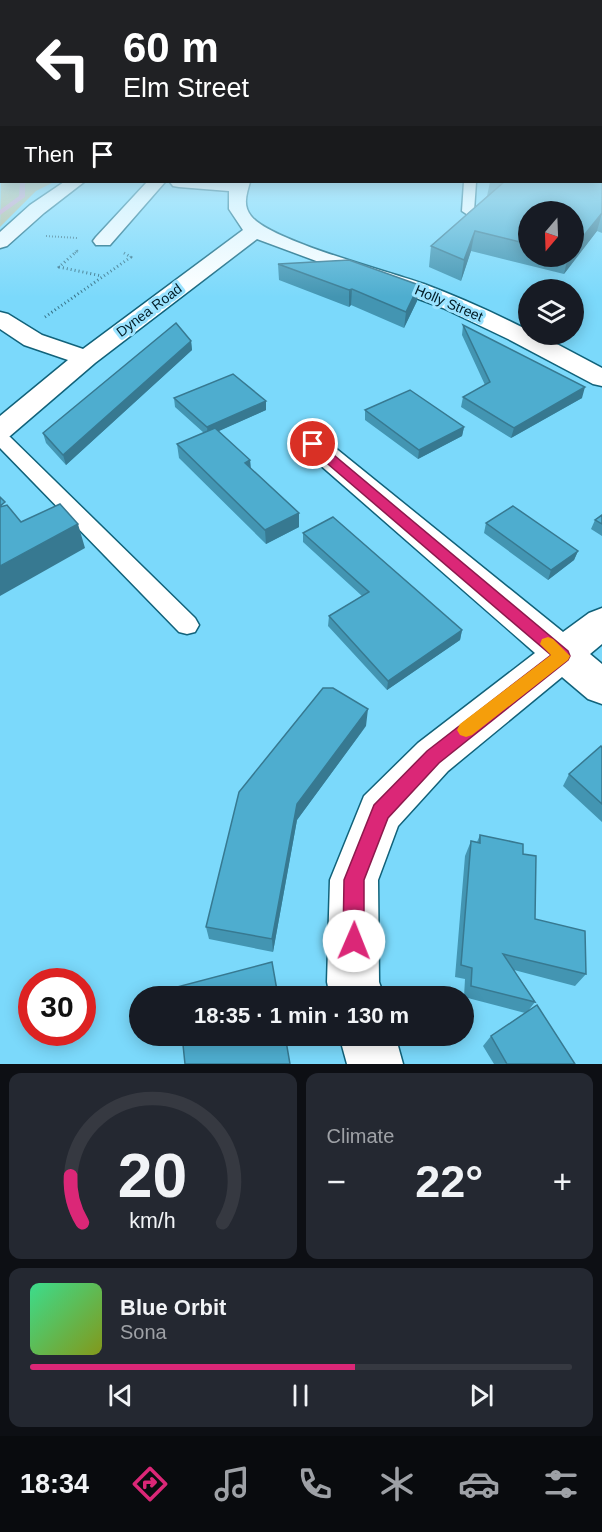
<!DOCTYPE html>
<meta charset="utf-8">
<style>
body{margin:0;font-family:Arial,sans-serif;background:#242831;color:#f1f3f6;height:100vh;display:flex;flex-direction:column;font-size:22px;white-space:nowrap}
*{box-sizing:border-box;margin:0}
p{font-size:20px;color:#9ea1a6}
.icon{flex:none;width:33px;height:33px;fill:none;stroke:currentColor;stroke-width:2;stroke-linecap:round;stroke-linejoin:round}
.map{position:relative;height:1064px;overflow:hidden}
.panel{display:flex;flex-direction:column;gap:9px;padding:9px;background:#0d0f14;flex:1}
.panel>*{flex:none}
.guide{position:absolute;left:0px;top:0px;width:603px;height:183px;box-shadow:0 3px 15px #0003;background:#202124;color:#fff;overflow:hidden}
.needle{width:39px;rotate:199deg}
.tools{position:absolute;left:518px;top:201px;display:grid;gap:12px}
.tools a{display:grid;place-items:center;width:66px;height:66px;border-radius:50%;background:#171b24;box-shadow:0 3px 15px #0003;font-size:30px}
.speed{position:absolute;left:18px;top:968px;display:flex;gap:12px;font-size:30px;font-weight:700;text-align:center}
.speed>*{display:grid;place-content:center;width:78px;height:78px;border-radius:50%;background:#171b24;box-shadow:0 3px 15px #0003;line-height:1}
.speed .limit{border:9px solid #d22;background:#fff;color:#111}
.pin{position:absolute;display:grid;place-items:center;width:51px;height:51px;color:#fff;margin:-26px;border:3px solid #fff;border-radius:50%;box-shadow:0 2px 6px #0007}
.me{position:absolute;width:66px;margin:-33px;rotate:1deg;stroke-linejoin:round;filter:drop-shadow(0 0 4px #0008)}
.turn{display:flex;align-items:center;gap:21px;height:126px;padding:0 24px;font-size:27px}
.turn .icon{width:78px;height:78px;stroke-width:2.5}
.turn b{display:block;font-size:42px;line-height:51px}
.then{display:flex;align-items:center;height:57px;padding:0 24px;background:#0003;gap:12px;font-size:22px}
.big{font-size:45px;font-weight:700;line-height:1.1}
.panel .card{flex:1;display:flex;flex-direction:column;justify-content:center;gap:9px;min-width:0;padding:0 21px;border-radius:12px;background:#242831}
.panel .dial{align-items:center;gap:0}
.dial svg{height:156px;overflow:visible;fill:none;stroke:#363941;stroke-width:7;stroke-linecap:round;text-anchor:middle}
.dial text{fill:#f1f3f6;stroke:none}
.song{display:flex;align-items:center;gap:18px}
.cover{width:72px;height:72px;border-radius:9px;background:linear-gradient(135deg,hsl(150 70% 55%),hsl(70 70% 35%))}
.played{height:6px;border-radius:3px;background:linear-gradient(90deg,#db2777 60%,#363941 60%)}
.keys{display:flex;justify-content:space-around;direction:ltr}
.heat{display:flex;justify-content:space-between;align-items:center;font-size:33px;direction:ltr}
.panel .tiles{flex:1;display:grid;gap:9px;grid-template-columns:1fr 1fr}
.card:last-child{grid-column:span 2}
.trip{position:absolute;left:129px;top:986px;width:345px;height:60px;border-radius:30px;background:#171b24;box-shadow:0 3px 15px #0003;font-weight:700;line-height:60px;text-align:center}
.tab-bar{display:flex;height:96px;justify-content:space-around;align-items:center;background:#090b0e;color:#9ea1a6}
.tab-bar .icon{width:42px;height:42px}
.tab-bar .current{color:#db2777}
.tab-bar b{font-size:27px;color:#f1f3f6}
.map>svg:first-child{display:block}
.green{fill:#b8b58d}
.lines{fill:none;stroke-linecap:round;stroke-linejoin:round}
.stream{fill:#d497ba;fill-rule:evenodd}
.lane-casing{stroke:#11627a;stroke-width:3}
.street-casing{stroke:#11627a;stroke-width:3}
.path-far1{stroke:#387287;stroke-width:2;stroke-dasharray:1 2;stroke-linecap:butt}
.path{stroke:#387287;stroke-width:3;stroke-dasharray:1 3;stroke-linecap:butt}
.lane{fill:#fff;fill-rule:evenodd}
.street{fill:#fff;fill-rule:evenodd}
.wall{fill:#4395b2;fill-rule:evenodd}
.shaded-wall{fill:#377991}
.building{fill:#4eadcf;stroke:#377991;stroke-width:1.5}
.route{fill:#db2777;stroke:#8e194d;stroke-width:1.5}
.slow{fill:#f59e0b}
.labels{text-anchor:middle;stroke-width:6;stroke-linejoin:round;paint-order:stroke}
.far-street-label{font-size:14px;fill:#001c26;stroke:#9be3ff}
</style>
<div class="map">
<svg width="602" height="1064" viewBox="0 0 602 1064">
<rect width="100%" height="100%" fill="#7bd9fb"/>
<path class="green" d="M 1,179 L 2,182 L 54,182 L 36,191 L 0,227 Z"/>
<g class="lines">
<path class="stream" d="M 20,182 L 27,182 L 25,184 L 25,197 L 0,215 L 0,210 L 19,196 Z"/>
<defs>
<path id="lane" d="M 464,182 L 476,182 L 474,211 L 468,215 L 462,211 Z
M 0,431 L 6,433 L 195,618 L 199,625 L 195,632 L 187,634 L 179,632 L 0,448 Z"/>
<path id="street" d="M 64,182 L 84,182 L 44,213 L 7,246 L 0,248 L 0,232 L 30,205 Z
M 147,182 L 165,182 L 110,245 L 96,245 L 93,241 L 96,237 Z
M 170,182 L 250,182 C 247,193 242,205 251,216 C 271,241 388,271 424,284 C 459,297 494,313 528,330 L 528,334 L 538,334 L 602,368 L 602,386 L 593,384 L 508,339 L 443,308 L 257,239 L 95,363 L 10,436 L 0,439 L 0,416 L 68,360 L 24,345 L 0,329 L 0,312 L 8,314 L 42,335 L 83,349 L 243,230 L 229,209 L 229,191 L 179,187 L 173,186 Z
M 313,435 L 323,438 L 563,632 L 589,613 L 602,608 L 602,644 L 590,654 L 602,664 L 602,704 L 588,699 L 562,677 L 448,771 L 398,826 L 378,880 L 379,982 L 384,996 L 330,996 L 327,982 L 330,880 L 364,796 L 418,743 L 535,653 L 303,450 L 298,444 L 303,438 Z
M 339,1035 L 395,1035 L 403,1064 L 347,1064 Z"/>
</defs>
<use href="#lane" class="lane-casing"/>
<use href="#street" class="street-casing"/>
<path class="path-far1" d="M 46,236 L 77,238
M 75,253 L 79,249"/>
<path class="path" d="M 77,251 L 59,267 L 102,276
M 45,317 L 131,257 L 124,253"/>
<use href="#lane" class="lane"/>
<use href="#street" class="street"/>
</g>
<path class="wall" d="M 602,148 L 602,233 L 597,231 L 564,274 L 471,251 L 461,281 L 429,267 L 431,246 L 487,196 L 490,182 L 602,182 ZM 528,212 L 573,256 L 528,256 Z
M 278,264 L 417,301 L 404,328 L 351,305 L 349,307 L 279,280 Z
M 463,325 L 582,398 L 511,438 L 461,407 L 463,397 L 485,385 L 462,335 Z
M 191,341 L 192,350 L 66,465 L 46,443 L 43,433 Z
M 174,398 L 266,410 L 218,431 L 250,460 L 251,469 L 299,513 L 299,527 L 266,544 L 179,458 L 177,444 L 204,433 L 175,407 Z
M 365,410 L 464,427 L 462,436 L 418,459 L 365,420 Z
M 602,515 L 602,536 L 591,529 L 595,520 Z
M 486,523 L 578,551 L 574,560 L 548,580 L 484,533 Z
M 303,533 L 462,630 L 460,640 L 387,690 L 328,626 L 329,616 L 362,596 L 303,542 Z
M 366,726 L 297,820 L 273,952 L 209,939 L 206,927 Z
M 602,748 L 602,822 L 563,786 L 569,774 Z
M 480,835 L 523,854 L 535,919 L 586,974 L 575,986 L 514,970 L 535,1002 L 528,1011 L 575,1064 L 494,1064 L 483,1046 L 491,1036 L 525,1013 L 464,997 L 465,979 L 455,977 L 465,856 L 471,841 L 477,842 Z"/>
<path class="shaded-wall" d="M 2,158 L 2,169 L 0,170 L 0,160 Z
M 602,213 L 597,231 L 564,274 L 568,256 L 573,256 L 573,249 Z
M 475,231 L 471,251 L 461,281 L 464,260 Z
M 419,285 L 417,301 L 404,328 L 406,312 Z
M 352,289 L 351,305 L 349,307 L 349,290 Z
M 191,341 L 192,350 L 66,465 L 63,455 Z
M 585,387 L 582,398 L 511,438 L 514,428 Z
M 266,401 L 266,410 L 208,436 L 207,427 Z
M 464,427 L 462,436 L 418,459 L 419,450 Z
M 250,460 L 251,474 L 245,463 Z
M 299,513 L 299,527 L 266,544 L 265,530 Z
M 78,524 L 85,548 L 0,596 L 0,566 Z
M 578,551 L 574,560 L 548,580 L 551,570 Z
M 462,630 L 460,640 L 387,690 L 388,681 Z
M 368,709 L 366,726 L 297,820 L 273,952 L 272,939 L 297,804 Z"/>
<path class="building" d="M 0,148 L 2,148 L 2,158 L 0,160 Z
M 602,148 L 602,213 L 573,249 L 573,212 L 528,212 L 528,244 L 475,231 L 464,260 L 431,246 L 504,182 L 602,182 Z
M 349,260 L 419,285 L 406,312 L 352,289 L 349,290 L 278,264 Z
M 176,323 L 191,341 L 63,455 L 43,433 Z
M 463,325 L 585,387 L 514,428 L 463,397 L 490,382 Z
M 233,374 L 266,401 L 207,427 L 174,398 Z
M 410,390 L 464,427 L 419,450 L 365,410 Z
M 215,428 L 250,460 L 245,463 L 299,513 L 265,530 L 177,444 Z
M 0,497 L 5,502 L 0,506 Z
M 60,504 L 78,524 L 0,566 L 0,507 L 7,505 L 21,522 Z
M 513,506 L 578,551 L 551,570 L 486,523 Z
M 602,515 L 602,524 L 595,520 Z
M 333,517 L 462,630 L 388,681 L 329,616 L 369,592 L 303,533 Z
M 323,688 L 333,688 L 368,709 L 297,804 L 272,939 L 206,927 L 239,792 Z
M 601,746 L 602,748 L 602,804 L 569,774 Z
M 480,835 L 523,844 L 523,854 L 536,856 L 535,919 L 585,931 L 586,974 L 503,954 L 535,1002 L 471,986 L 472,968 L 461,965 L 471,841 L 480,843 Z
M 272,962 L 278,996 L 178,996 L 177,987 Z
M 537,1005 L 575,1064 L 507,1064 L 491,1036 Z
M 182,1035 L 285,1035 L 290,1064 L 185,1064 Z"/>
<linearGradient id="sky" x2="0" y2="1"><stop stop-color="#a0a8d6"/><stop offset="0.5" stop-color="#c4eefd"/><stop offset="1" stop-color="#c4eefd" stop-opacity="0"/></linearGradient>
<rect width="602" height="297" fill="url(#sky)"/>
<path class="route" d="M 313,440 L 317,441 L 568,651 L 570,656 L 568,660 L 439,763 L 388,818 L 364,880 L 364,941 L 361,948 L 354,951 L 346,948 L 343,941 L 344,880 L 374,805 L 427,751 L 551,655 L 308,447 L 308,441 Z"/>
<path class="slow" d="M 548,637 L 553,639 L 570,656 L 568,660 L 472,735 L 466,737 L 460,735 L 457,730 L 460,724 L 551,655 L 540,644 L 542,639 Z"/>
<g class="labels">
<g class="far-street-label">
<text transform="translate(449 303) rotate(23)" y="5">Holly Street</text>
<text transform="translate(149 310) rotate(-37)" y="5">Dynea Road</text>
</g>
</g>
</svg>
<div class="tools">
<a><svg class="needle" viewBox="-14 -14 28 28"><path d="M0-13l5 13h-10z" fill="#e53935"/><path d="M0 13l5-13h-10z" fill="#9ea1a6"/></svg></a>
<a><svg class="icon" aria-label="layers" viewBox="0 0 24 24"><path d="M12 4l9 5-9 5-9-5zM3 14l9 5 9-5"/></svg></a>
</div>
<div class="speed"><div class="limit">30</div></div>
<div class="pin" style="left:313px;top:444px;background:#d93025"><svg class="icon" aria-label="arrive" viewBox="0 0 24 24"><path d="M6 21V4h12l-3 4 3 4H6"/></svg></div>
<svg class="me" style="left:354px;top:941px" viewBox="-20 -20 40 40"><circle r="19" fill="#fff"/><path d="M0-13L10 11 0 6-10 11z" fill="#db2777"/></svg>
<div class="trip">18:35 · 1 min · 130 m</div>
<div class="guide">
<div class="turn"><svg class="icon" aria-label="left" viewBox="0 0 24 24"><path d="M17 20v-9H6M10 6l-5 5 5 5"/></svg><div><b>60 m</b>Elm Street</div></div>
<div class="then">Then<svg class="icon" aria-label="arrive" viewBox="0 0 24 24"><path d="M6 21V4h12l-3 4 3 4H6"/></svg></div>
</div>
</div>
<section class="panel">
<div class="tiles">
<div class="card dial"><svg viewBox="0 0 100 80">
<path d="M14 69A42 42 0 1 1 86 69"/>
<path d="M14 69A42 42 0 0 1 8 45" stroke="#db2777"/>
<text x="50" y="56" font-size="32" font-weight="700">20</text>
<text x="50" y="72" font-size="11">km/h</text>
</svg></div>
<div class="card"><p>Climate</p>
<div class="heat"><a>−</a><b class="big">22°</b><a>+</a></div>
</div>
<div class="card">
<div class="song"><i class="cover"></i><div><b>Blue Orbit</b><p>Sona</p></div></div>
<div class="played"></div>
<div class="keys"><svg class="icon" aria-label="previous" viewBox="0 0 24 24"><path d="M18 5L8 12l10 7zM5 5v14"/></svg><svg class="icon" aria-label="pause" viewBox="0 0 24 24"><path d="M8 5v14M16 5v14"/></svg><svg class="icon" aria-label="next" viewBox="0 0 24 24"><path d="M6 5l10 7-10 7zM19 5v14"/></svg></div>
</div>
</div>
</section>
<nav class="tab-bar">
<b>18:34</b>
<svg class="icon current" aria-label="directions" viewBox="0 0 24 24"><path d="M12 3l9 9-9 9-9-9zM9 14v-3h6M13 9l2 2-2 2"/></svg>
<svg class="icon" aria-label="music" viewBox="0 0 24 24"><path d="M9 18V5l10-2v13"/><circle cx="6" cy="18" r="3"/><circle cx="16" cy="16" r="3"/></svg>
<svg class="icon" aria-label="phone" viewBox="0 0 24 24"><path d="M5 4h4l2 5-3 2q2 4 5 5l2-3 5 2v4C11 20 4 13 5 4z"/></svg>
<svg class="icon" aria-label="climate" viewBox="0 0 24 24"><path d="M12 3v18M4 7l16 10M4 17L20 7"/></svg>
<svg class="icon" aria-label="car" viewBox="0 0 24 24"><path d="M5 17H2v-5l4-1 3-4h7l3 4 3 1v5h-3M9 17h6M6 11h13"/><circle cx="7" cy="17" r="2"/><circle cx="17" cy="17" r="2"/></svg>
<svg class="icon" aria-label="filters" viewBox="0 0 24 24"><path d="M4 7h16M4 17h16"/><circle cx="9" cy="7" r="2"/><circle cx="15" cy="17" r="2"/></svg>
</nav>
